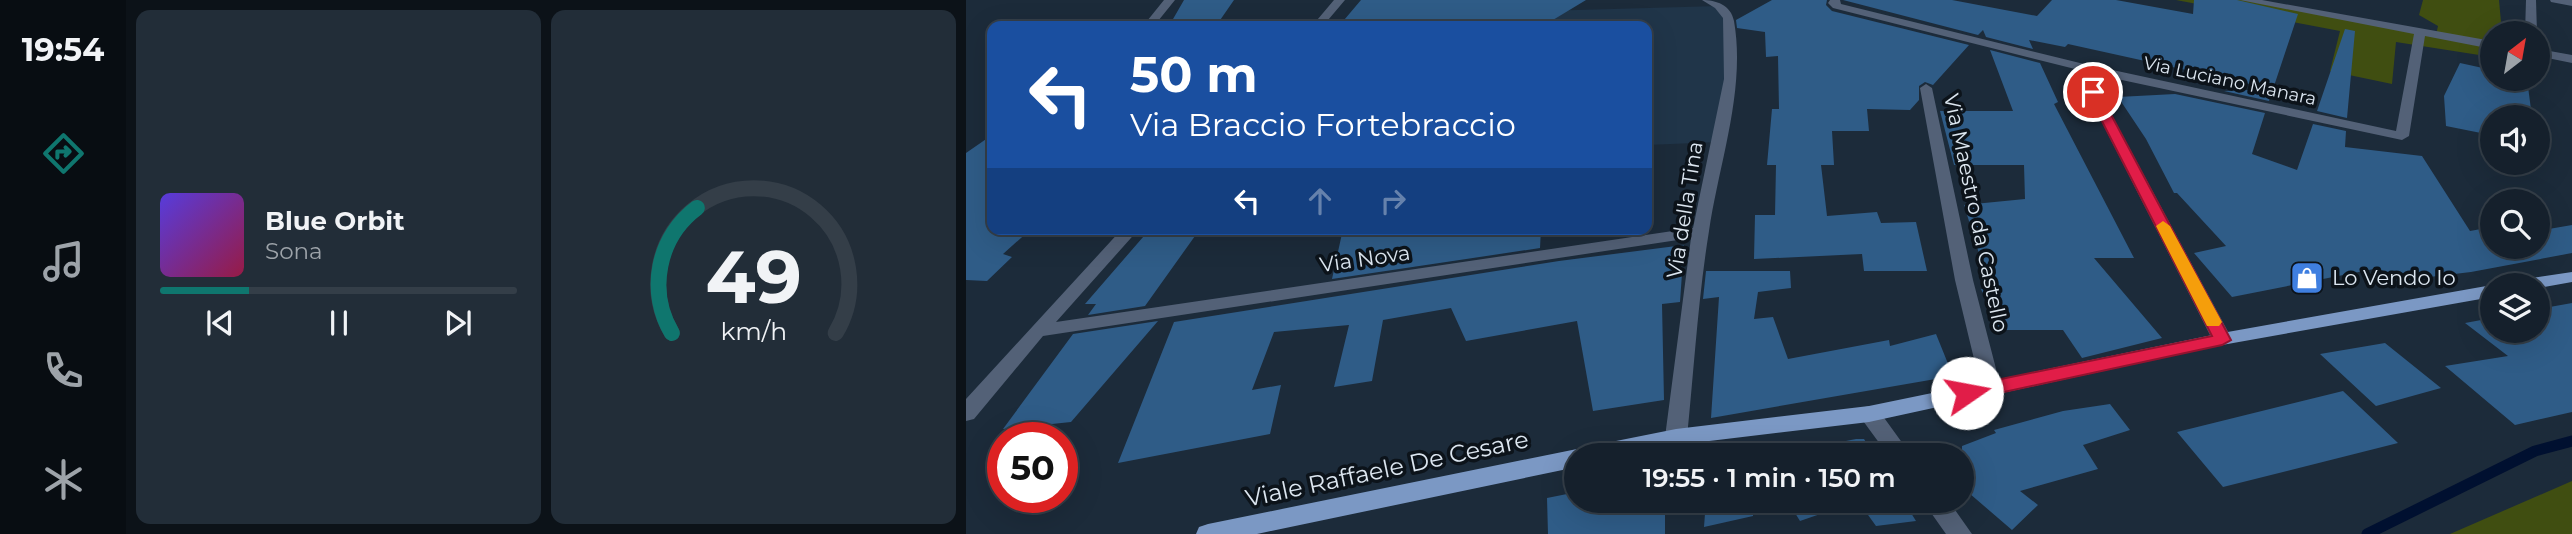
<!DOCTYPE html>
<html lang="it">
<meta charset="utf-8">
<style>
body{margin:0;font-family:Montserrat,sans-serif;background:#222d38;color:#f1f3f6;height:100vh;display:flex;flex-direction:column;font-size:26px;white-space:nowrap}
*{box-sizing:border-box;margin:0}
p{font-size:23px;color:#9da3a9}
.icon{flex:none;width:38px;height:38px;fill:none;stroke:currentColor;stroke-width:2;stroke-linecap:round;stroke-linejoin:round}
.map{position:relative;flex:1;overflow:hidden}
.panel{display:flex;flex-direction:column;gap:10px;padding:10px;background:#0c1218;width:840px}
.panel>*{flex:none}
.top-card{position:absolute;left:21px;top:21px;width:665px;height:214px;border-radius:14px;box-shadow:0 7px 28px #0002,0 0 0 2px #343e48;background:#1a4fa0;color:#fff;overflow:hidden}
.needle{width:46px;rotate:31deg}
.controls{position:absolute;left:1514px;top:21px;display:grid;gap:14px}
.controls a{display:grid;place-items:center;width:70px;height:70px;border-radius:50%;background:#15202c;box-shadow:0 7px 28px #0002,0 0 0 2px #343e48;font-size:35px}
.speed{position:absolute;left:21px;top:422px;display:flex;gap:14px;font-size:35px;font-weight:700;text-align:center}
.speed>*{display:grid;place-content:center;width:91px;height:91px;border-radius:50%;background:#15202c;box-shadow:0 7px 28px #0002,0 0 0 2px #343e48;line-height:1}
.speed .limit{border:10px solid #d22;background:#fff;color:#111}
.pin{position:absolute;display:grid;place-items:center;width:60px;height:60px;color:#fff;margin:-30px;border:4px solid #fff;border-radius:50%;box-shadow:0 2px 7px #0007}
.me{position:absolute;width:77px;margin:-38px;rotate:78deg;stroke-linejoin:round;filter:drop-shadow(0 0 5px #0008)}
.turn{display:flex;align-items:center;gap:24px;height:147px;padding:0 28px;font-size:32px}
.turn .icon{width:91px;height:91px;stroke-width:2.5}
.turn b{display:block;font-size:49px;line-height:60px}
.lanes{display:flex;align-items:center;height:66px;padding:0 28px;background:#0003;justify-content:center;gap:35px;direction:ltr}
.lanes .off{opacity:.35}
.panel .tile{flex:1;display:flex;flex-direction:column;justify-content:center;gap:10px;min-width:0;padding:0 24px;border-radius:14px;background:#222d38}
.panel .dial{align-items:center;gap:0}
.dial svg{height:182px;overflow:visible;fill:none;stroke:#343e48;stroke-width:7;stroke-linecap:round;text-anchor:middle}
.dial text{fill:#f1f3f6;stroke:none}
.song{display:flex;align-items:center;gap:21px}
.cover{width:84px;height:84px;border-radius:10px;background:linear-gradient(135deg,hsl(250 70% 55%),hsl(340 70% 35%))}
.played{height:7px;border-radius:4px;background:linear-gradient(90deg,#0f766e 25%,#343e48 25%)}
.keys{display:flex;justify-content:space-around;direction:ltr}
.panel .tiles{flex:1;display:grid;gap:10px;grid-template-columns:repeat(2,1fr)}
.trip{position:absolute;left:598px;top:443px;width:410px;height:70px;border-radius:35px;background:#15202c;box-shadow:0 7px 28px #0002,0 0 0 2px #343e48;font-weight:600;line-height:70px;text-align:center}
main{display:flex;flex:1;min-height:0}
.tabs{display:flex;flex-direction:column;width:126px;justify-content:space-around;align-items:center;background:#080d12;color:#9da3a9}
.tabs .icon{width:49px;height:49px}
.tabs .on{color:#0f766e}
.tabs b{font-size:32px;color:#f1f3f6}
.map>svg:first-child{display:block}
.built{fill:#203549}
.green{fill:#404e11}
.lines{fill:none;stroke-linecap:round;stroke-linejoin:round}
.stream{stroke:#001030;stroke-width:11}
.building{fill:#2f5c87}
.minor{fill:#536177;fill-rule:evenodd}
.major{fill:#7b98c4;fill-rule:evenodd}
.route{fill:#e11d48;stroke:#92132f;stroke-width:2}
.slow{fill:#f59e0b}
.labels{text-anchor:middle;stroke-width:7;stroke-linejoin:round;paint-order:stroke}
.far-street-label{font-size:18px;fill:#dce6f0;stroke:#0c131a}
.street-label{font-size:21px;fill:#dce6f0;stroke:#0c131a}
.poi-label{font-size:21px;fill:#dce6f0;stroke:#0c131a;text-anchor:start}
.near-street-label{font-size:24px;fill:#dce6f0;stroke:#0c131a}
</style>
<main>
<nav class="tabs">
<b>19:54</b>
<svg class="icon on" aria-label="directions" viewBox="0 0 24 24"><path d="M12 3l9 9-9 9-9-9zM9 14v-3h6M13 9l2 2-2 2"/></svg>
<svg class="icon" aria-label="music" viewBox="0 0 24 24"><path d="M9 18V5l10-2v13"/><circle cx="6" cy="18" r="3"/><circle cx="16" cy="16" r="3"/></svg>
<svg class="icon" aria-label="phone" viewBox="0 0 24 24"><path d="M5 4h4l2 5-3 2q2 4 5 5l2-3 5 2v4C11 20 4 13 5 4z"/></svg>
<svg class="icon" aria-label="climate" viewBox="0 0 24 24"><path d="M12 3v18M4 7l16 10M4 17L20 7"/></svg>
</nav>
<section class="panel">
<div class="tiles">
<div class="tile">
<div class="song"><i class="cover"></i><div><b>Blue Orbit</b><p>Sona</p></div></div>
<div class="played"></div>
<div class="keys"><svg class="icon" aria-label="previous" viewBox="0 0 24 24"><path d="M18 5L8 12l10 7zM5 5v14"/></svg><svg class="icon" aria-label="pause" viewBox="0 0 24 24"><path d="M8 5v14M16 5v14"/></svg><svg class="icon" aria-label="next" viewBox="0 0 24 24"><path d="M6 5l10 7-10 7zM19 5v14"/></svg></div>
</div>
<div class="tile dial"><svg viewBox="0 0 100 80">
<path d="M14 69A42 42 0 1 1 86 69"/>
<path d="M14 69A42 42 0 0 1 25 14" stroke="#0f766e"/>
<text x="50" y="56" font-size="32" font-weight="700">49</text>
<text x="50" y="72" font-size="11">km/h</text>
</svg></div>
</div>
</section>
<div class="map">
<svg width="1606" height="534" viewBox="0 0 1606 534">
<rect width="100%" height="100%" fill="#1c2b3a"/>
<path class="built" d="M 753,6 L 762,18 L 764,79 L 752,142 L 681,145 L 681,26 L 468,26 L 475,14 Z"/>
<path class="green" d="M 1210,0 L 1279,0 L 1470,35 L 1472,26 L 1453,15 L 1457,0 L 1533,0 L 1536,33 L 1526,33 L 1526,57 L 1430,42 L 1426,84 L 1364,71 L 1374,31 Z
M 1606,481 L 1606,534 L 1484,534 Z"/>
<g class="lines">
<path class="stream" d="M 1401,534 L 1569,451 L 1606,441"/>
</g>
<path class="building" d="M 218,0 L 268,0 L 250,26 L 203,26 Z
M 395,0 L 620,0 L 577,26 L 373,26 Z
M 806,0 L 861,0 L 860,5 L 866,11 L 1003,45 L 967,85 L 959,82 L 953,86 L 953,100 L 944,110 L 901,109 L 903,131 L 866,131 L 868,165 L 855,165 L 861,216 L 911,212 L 915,223 L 950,222 L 961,271 L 898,271 L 896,254 L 788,259 L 789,215 L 809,215 L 810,165 L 801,165 L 806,109 L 813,109 L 812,56 L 800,57 L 799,32 L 771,28 L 770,20 Z
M 877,0 L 986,0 L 1071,16 L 1086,0 L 1150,0 L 1227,14 L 1228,0 L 1271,0 L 1332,14 L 1303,101 L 1258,91 L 1306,89 L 1102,44 L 1099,47 L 1063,40 L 1067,49 L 1020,37 L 1017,30 L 1012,35 Z
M 1379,29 L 1389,31 L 1381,118 L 1351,111 Z
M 1024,50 L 1074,63 L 1092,102 L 1088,104 L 1168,258 L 1128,258 L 1196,338 L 1116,358 L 1097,330 L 1031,330 L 1015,289 L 1024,289 L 998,205 L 1059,199 L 1058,165 L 988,165 L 974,111 L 1047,111 Z
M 1494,63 L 1526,70 L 1526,79 L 1561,79 L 1566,117 L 1526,117 L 1526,148 L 1518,146 L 1515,133 L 1480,126 L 1478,96 Z
M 1209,94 L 1299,113 L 1286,154 L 1331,170 L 1347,124 L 1380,131 L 1379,147 L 1456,156 L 1504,231 L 1526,227 L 1526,247 L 1572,247 L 1572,226 L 1577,230 L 1606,225 L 1606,253 L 1505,272 L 1430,281 L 1413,268 L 1266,297 L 1228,253 L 1260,246 L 1211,193 L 1208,193 L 1180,139 L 1152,97 Z
M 26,135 L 26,229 L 65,229 L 37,254 L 46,257 L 21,281 L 0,280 L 0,153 Z
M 184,229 L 234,229 L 179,306 L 122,315 L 130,304 L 119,304 Z
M 377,229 L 575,229 L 574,248 L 366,279 Z
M 718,245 L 714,302 L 696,304 L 698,400 L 627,411 L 611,321 L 500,341 L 485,308 L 417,320 L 406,381 L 368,387 L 383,325 L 308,332 L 286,390 L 315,385 L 304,434 L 152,463 L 208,322 L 593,261 Z
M 740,271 L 824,271 L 825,288 L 792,292 L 788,319 L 807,317 L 822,359 L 923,340 L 924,346 L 970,334 L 987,376 L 745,418 L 753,297 L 737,299 Z
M 1606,303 L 1606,412 L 1549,425 L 1479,366 L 1542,356 L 1499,323 L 1526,318 L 1526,331 L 1572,331 L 1572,309 Z
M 192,321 L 105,422 L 37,429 L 107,334 Z
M 1419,343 L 1475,388 L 1410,406 L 1354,354 Z
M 1377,391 L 1432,443 L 1257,487 L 1211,432 Z
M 1144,404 L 1164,430 L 1117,445 L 1132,469 L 1054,491 L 1072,505 L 1046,530 L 996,487 L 996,446 L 1030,433 L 1028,430 L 1097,411 Z
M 890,439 L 898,439 L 908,455 L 809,455 Z
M 611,492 L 611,500 L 699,500 L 699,534 L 582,534 L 581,498 Z
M 740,500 L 787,500 L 787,516 L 738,527 Z
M 821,500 L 937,500 L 950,521 L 910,526 L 892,501 L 834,521 Z"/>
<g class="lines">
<path class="minor" d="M 198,0 L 209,0 L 188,26 L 177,26 Z
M 368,0 L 379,0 L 357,26 L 346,26 Z
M 736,0 C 750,0 765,5 768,21 C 780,90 753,163 743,231 C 732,299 728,369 721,437 L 718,443 L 710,445 L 702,443 L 699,437 L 725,238 L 77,336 L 8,419 L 0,421 L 0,399 L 156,229 L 173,229 L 90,322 L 727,228 L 758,79 L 757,18 L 749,8 Z
M 864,0 L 874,0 L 875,4 L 1114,63 L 1430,131 L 1448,34 L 1274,0 L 1296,0 L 1526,41 L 1526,49 L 1459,36 L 1443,136 L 1436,140 L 1123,73 L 1266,339 L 1263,344 L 1249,344 L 1246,339 L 1109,69 L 867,8 L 862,3 Z
M 1560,0 L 1570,0 L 1571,33 L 1559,33 Z
M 1584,0 L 1606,0 L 1606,6 L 1585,2 Z
M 1572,49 L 1606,55 L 1606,63 L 1572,56 Z
M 960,84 L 966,88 L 1007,280 L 1035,388 L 1032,393 L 1025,395 L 1018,393 L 1015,388 L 989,280 L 954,88 Z
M 903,406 L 911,408 L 945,455 L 922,455 L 892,414 L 895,408 Z
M 956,500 L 982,500 L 1006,534 L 980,534 Z"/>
<path class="major" d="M 1606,272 L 1606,282 L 1572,288 L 1572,285 L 1549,285 L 1558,279 Z
M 1526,285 L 1526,297 L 1256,345 L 903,422 L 710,445 L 665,455 L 611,455 L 611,467 L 291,534 L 230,534 L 233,527 L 242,524 L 611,449 L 616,451 L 625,446 L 710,429 L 903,406 L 1256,333 Z"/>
</g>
<path class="route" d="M 1123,90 L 1133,92 L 1265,340 L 1256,345 L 1001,400 L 994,398 L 991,393 L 994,388 L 1001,386 L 1246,336 L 1121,92 Z"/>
<path class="slow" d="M 1197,221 L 1204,226 L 1256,322 L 1253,326 L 1241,326 L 1239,322 L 1190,226 Z"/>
<defs>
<symbol id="shop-square" viewBox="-11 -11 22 22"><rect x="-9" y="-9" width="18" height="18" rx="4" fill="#3f7fe0" stroke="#0c131a"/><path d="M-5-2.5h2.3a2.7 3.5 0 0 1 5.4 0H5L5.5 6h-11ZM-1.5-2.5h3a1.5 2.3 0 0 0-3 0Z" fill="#fff"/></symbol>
</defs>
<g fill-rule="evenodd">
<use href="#shop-square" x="1322" y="259" width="38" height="38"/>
</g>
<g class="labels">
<g class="far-street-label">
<text transform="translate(1264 81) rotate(12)" y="6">Via Luciano Manara</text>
</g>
<g class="street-label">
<text transform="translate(719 210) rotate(-81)" y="7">Via della Tina</text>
<text transform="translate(1010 213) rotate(78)" y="7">Via Maestro da Castello</text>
<text transform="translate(399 259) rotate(-8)" y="7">Via Nova</text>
</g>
<g class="poi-label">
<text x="1366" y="285">Lo Vendo Io</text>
</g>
<g class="near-street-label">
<text transform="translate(421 469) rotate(-12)" y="8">Viale Raffaele De Cesare</text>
</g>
</g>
</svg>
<div class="controls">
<a><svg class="needle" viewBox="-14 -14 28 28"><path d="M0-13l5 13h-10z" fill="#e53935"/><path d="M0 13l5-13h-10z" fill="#9da3a9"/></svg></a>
<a><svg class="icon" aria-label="sound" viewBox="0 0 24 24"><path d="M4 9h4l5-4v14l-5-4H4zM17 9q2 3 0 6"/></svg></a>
<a><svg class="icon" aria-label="search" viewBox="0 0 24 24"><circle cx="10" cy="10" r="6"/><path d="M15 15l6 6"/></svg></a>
<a><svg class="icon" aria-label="layers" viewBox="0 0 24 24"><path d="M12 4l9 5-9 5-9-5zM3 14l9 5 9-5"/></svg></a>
</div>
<div class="speed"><div class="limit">50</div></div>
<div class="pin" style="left:1127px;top:92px;background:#d93025"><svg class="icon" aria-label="arrive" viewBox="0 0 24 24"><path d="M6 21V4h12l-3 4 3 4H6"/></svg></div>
<svg class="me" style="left:1001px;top:393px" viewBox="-20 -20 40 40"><circle r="19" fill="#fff"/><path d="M0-13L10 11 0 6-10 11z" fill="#e11d48"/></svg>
<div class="trip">19:55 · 1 min · 150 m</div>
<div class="top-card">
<div class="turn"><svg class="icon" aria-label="left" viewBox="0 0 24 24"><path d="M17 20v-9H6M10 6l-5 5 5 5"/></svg><div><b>50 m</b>Via Braccio Fortebraccio</div></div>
<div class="lanes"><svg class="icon" aria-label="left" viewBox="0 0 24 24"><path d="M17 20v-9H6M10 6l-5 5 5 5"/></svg><svg class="icon off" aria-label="ahead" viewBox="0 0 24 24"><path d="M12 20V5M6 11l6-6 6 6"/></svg><svg class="icon off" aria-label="right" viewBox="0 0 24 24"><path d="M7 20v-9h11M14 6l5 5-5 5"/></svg></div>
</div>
</div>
</main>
